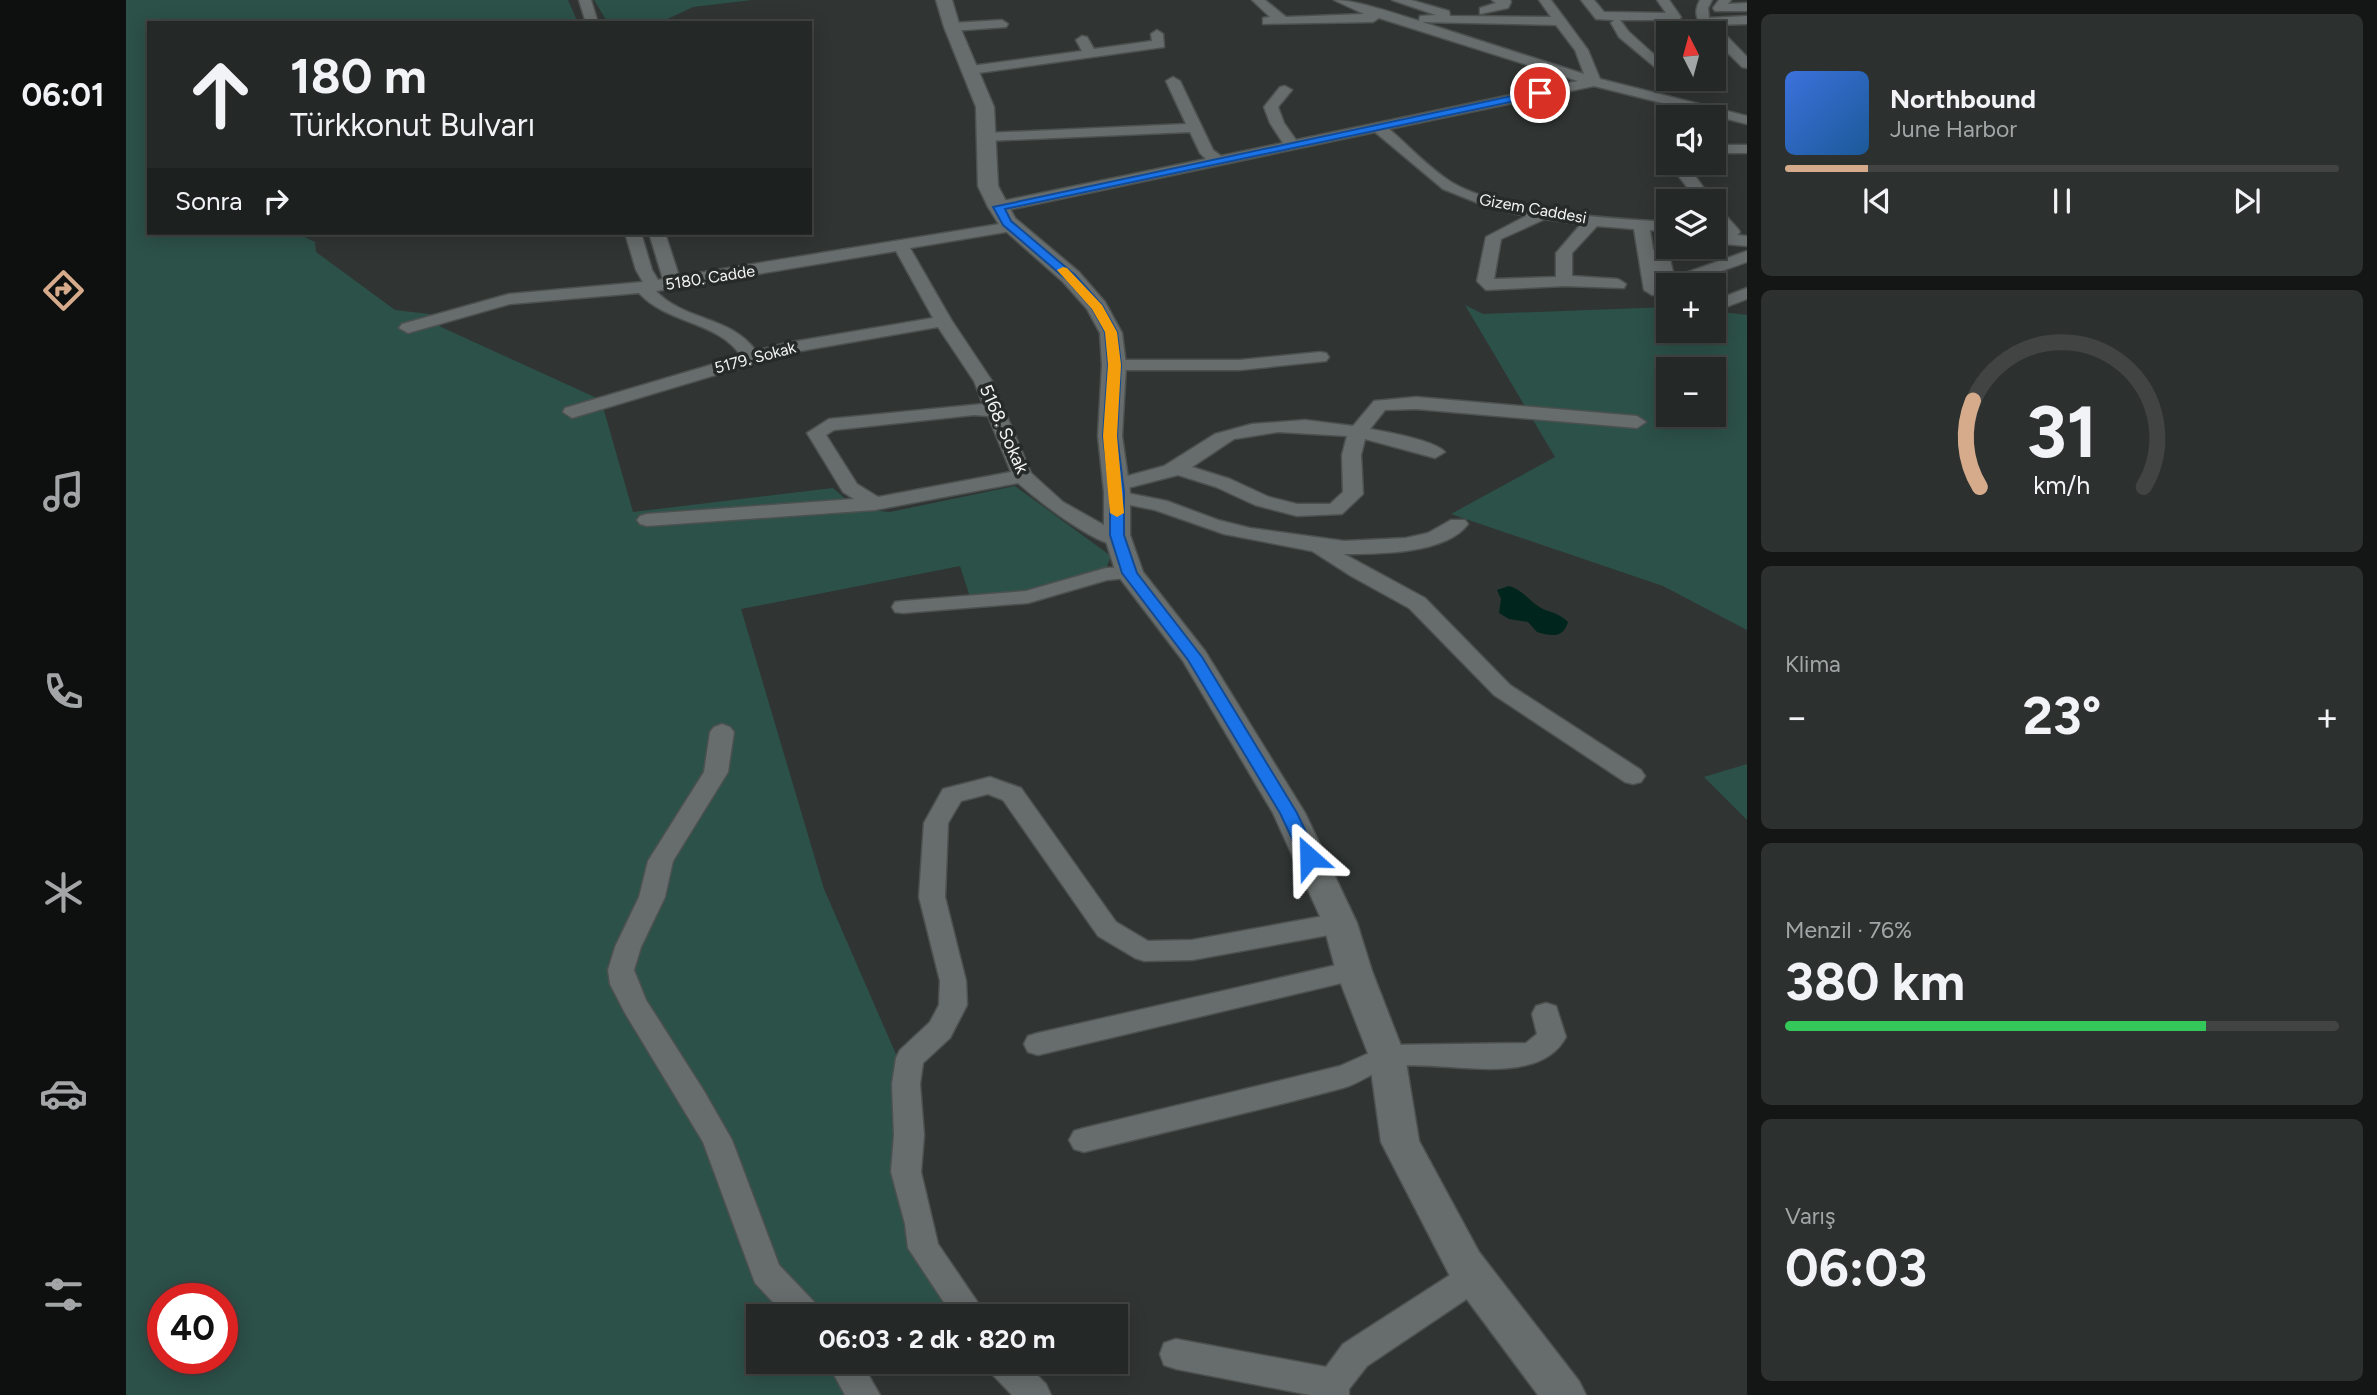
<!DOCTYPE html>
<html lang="tr">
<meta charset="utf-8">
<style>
body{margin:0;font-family:Figtree,sans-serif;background:#2c302e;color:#f1f3f6;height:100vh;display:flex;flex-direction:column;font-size:26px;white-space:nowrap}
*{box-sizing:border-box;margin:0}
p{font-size:23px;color:#a3a6a7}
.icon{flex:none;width:38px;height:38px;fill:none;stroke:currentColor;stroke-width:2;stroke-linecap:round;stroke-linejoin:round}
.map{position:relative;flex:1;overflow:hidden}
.sheet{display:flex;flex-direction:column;gap:14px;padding:14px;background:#141615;width:630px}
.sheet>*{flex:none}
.hud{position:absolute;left:21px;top:21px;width:665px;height:214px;border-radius:0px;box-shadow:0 4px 18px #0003,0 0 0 2px #414443;background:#242826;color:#f1f3f6;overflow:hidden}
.needle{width:46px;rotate:354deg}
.tools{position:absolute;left:1530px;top:21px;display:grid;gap:14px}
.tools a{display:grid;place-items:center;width:70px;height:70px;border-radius:0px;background:#242826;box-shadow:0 4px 18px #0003,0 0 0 2px #414443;font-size:35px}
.speed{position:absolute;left:21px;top:1283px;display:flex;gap:14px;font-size:35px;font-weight:700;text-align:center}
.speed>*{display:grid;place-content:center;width:91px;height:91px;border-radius:50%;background:#242826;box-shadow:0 4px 18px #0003,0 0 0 2px #414443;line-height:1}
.speed .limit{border:10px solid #d22;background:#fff;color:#111}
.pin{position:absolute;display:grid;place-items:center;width:60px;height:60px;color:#fff;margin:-30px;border:4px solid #fff;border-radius:50%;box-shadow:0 2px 7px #0007}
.me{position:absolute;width:77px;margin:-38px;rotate:335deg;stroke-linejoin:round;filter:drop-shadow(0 0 5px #0008)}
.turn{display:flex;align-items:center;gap:24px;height:147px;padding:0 28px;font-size:32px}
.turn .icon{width:91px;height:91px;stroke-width:2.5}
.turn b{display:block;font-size:49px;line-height:60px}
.then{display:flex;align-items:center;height:66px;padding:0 28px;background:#0003;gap:14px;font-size:26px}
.big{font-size:52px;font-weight:700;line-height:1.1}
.sheet .tile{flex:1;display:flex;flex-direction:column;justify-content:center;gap:10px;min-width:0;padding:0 24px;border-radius:10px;background:#2c302e}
.sheet .dial{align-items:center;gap:0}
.dial svg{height:182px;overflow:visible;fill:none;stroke:#414443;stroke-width:7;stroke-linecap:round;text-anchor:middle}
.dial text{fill:#f1f3f6;stroke:none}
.song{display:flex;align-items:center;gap:21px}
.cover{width:84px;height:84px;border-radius:10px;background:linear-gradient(135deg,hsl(220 70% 55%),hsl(210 70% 35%))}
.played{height:7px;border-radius:4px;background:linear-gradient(90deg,#d6ab8b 15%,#414443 15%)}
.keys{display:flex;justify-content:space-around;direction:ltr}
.heat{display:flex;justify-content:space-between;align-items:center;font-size:38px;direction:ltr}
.charge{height:10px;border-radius:5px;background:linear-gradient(90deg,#34c759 76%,#414443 0)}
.trip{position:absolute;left:620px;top:1304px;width:382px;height:70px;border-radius:0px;background:#242826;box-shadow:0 4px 18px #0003,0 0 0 2px #414443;font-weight:700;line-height:70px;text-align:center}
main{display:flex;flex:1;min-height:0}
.tabs{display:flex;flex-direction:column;width:126px;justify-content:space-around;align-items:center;background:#0e100f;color:#a3a6a7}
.tabs .icon{width:49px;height:49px}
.tabs .selected{color:#d6ab8b}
.tabs b{font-size:32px;color:#f1f3f6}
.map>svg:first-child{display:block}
.green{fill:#2c5149;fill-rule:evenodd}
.water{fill:#00251d}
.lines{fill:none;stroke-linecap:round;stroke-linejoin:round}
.minor-casing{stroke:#4c514f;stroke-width:3}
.tertiary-casing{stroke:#4c514f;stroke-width:3}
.minor{fill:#676d6c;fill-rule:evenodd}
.tertiary{fill:#676d6c;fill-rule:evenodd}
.route{fill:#1a73e8;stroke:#114b97;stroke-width:2}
.slow{fill:#f59e0b}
.labels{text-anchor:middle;stroke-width:7;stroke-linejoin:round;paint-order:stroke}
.far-street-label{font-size:16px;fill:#f1f4f3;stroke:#262b29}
.street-label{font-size:18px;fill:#f1f4f3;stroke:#262b29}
</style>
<main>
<nav class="tabs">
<b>06:01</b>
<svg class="icon selected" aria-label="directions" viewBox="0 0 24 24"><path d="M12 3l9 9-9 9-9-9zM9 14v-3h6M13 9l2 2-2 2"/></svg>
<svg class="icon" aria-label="music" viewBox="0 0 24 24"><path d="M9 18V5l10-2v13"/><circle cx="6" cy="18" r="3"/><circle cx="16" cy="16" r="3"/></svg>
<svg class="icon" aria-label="phone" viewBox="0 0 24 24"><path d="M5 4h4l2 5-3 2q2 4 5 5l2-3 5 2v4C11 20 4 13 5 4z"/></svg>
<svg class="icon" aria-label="climate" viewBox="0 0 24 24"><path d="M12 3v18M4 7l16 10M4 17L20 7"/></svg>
<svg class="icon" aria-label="car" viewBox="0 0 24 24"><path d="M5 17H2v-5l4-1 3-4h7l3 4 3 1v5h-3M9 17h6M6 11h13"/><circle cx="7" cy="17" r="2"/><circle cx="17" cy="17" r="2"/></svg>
<svg class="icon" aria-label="filters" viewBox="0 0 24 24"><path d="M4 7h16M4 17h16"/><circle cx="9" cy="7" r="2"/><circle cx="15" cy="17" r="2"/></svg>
</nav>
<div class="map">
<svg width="1621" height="1395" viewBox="0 0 1621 1395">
<rect width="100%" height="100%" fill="#303533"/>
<path class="green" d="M 0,0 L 442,0 L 452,23 L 23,23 L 23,233 L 170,233 L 189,242 L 190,252 L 269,310 L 303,314 L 315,327 L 475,400 L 507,512 L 707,488 L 731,509 L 764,512 L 889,486 L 985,556 L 980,569 L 893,593 L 844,597 L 834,566 L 615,609 L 698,889 L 772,1059 L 773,1191 L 832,1316 L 632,1316 L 632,1362 L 735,1362 L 709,1374 L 719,1395 L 0,1395 ZM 37,1298 L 96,1298 L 96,1358 L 37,1358 Z
M 468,0 L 626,0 L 567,7 L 533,23 L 482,23 Z
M 1339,305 L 1357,314 L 1542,307 L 1542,331 L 1587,331 L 1587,311 L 1621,315 L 1621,630 L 1537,586 L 1325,514 L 1429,457 ZM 1542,369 L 1587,369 L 1587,415 L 1542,415 Z
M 1621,764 L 1621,820 L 1578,777 Z"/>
<path class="water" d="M 1383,586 C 1398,590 1404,603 1417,609 C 1427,613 1434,614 1442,622 C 1437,639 1425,636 1411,632 L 1402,622 L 1383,619 L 1373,613 L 1375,599 L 1371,590 Z"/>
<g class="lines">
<defs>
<path id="minor" d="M 453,0 L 465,0 L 472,23 L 460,23 Z
M 1126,0 L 1139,0 L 1160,17 L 1238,14 L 1208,0 C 1230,0 1271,14 1293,21 L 1294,16 L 1310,15 L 1266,0 L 1285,0 L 1323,11 L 1324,16 L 1425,17 L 1413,0 L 1425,0 L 1462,50 L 1474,79 L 1621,116 L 1621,124 L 1468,86 L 1263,129 C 1284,147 1302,167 1325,182 C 1378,213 1481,218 1542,222 L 1542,232 L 1524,230 L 1527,250 L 1542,244 L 1542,247 L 1556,247 L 1543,254 L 1548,277 L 1621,251 L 1621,262 L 1556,285 L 1542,285 L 1542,290 L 1534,286 L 1532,294 L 1526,295 L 1518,290 L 1508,229 L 1471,226 L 1446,253 L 1446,276 L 1492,279 L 1500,284 L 1498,288 L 1439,286 L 1360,290 L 1351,281 L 1360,237 L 1400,216 L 1362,207 L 1317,189 L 1249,132 L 872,212 L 867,210 L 864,207 L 872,202 L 1080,159 L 1074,153 L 1064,132 L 860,141 L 853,137 L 860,133 L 1060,124 L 1040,81 L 1047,77 L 1054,81 L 1087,150 L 1095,156 L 1157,143 L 1144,123 L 1138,107 L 1154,87 L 1159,86 L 1166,90 L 1152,107 L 1158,123 L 1170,140 L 1452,81 L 1253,18 L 1247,22 L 1137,24 L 1137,18 L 1144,17 ZM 1296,22 L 1430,25 L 1449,50 L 1458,74 ZM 1419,219 L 1455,224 L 1430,253 L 1430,277 L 1368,279 L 1375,239 Z
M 1366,0 L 1384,0 L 1385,2 L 1382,8 L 1354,14 L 1354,8 L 1370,3 Z
M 1455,0 L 1468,0 L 1478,12 L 1540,13 L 1531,0 L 1543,0 L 1555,17 L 1553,20 L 1494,20 L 1503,32 L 1542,67 L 1542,78 L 1493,37 L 1485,23 L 1488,20 L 1470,19 Z
M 1574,0 L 1586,0 L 1582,8 L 1583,18 L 1621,16 L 1621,24 L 1590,25 L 1621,57 L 1621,68 L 1616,67 L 1587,38 L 1587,33 L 1583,33 C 1572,22 1566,15 1574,0 Z
M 1593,0 L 1605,0 L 1602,4 L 1621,3 L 1621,11 L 1589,11 L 1587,8 Z
M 876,20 L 882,24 L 880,27 L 826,31 L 820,27 L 826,23 Z
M 1553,20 L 1570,33 L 1556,33 L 1547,24 Z
M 1031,30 L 1037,34 L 1038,47 L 845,74 L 838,70 L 845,66 L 956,51 L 950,40 L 956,36 L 961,37 L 968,49 L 1026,41 L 1025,34 Z
M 1587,145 L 1621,145 L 1621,153 L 1587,153 Z
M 1546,163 L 1560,163 L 1585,198 L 1588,201 L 1587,202 L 1572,201 L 1551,174 Z
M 1587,205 L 1592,207 L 1612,229 L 1614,232 L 1611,235 L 1621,236 L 1621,246 L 1587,243 L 1587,233 L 1600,234 L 1587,220 Z
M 886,222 L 892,224 L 894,227 L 892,230 L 784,248 L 826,321 L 866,381 L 905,473 L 937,502 L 1001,538 L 1004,542 L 1001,546 C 977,552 911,500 892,483 L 749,510 L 521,526 L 514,524 L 511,520 L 514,516 L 521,514 L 728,499 L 717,492 L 681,433 L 703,419 L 857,404 L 848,381 L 812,327 L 663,353 L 446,418 L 437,412 L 439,408 L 615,356 C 592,321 541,324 513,293 L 384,304 L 282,333 L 273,328 L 276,324 L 383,294 L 517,282 L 510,270 L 499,233 L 515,233 L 526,270 L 532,280 L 537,279 L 523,233 L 539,233 L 553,276 ZM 770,251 L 807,318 L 660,343 L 630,351 C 605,316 558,321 530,291 ZM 848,415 L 862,416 L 885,472 L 752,497 L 731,484 L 700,435 L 708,430 Z
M 1621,288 L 1621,299 L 1587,312 L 1587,301 Z
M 1194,352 L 1200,353 L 1203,357 L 1200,361 L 1114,370 L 988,370 L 979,365 L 988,360 L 1114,360 Z
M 1290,397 L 1511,416 L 1520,422 L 1511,428 L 1290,409 L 1259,410 L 1244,429 C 1261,432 1308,440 1319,452 L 1309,458 L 1239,439 L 1235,455 L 1237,494 L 1216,514 L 1171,516 L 1129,505 L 1090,487 L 1052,475 L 990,491 L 980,485 L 983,481 L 1038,466 L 1089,434 L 1126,424 L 1179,420 L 1227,426 L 1248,401 ZM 1152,432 L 1221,436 L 1216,455 L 1217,492 L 1204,504 L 1171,504 L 1143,497 L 1104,479 L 1066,467 L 1108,439 Z
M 991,491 L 1041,501 L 1092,520 L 1124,528 L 1218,541 L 1280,538 L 1302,533 L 1325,520 L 1339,520 L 1342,524 C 1320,554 1252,554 1218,554 L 1299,598 L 1384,685 L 1515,770 L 1519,776 L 1515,782 L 1507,784 L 1499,782 L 1368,695 L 1283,608 L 1225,576 L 1186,551 L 1098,534 L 1029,510 L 984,501 L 981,497 L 984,493 Z
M 1004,567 L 1011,569 L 1014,573 L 1011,577 L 981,580 L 902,603 L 777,613 L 769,612 L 766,607 L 769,602 L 777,601 L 900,591 L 980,568 Z
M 596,724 L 604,727 L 608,732 L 602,772 L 547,861 L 539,897 L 515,947 L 508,970 L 520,1000 L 578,1091 L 606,1140 L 653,1265 L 692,1306 L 697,1316 L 660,1316 L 629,1283 L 577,1142 L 499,1013 L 484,984 L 482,970 L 489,947 L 513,897 L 522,861 L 578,772 L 584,732 L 588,727 Z
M 864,777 L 895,788 L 990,922 L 1022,941 L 1066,940 L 1214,913 L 1223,916 L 1227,923 L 1223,930 L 1214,933 L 1066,960 L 1018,961 L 1009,958 L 972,936 L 877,800 L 862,794 L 835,801 L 822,823 L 819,897 L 840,981 L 841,1005 L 824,1038 L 797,1063 L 794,1084 L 798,1135 L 795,1172 L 812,1244 L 861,1316 L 827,1316 L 782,1248 L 779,1224 L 765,1172 L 768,1135 L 766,1084 L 770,1058 L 774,1050 L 804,1022 L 813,1005 L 814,981 L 793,897 L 798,823 L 817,789 Z
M 1228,961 L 1237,964 L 1241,971 L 1237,978 L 912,1055 L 902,1052 L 898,1044 L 902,1036 L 912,1033 Z
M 1420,1003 L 1430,1006 L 1440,1037 C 1411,1091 1315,1058 1265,1067 C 1249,1070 1233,1084 1217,1088 C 1131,1111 1044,1131 958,1152 L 948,1149 L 943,1140 L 948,1131 L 958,1128 L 1214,1066 L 1261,1045 L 1400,1043 L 1411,1034 L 1406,1014 L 1410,1006 Z
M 1349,1262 L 1360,1266 L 1365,1276 L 1360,1286 L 1241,1366 L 1223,1389 L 1223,1395 L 1184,1395 L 1050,1369 L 1038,1365 L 1034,1354 L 1038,1343 L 1050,1339 L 1200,1367 L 1217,1344 L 1338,1266 Z
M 701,1362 L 735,1362 L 754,1395 L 719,1395 Z
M 861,1362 L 898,1362 L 920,1384 L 925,1395 L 886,1395 L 865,1373 Z"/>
<path id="tertiary" d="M 810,0 L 826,0 L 834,27 L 868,107 L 872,186 L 889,218 L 953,272 L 979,302 L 996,333 L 1000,365 L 996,436 L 1004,492 L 1004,535 L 1017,572 L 1079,651 L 1179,813 L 1231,923 L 1246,971 L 1279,1056 L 1293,1141 L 1353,1252 L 1453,1381 L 1460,1395 L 1412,1395 L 1325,1278 L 1255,1142 L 1243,1056 L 1210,971 L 1197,923 L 1147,813 L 1057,661 L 990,573 L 978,535 L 978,492 L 972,436 L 976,365 L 974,333 L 961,309 L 937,282 L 874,226 L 862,207 L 852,186 L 850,107 L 818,27 Z"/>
</defs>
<use href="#minor" class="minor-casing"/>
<use href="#tertiary" class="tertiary-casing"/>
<use href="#minor" class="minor"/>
<use href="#tertiary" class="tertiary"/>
</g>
<path class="route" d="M 1414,90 L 1418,91 L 1418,95 L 879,209 L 885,221 L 949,275 L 976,305 L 991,332 L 995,365 L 991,436 L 998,492 L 998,535 L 1011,573 L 1076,657 L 1171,813 L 1192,857 L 1189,862 L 1177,862 L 1154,813 L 1062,660 L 996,573 L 984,535 L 984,492 L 977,436 L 982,365 L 979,332 L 966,308 L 941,280 L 877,225 L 867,207 Z"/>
<path class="slow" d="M 937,267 L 941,268 L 976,305 L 991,332 L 995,365 L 991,436 L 998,513 L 991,517 L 984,513 L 977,436 L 982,365 L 979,332 L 966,309 L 931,270 Z"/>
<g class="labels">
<g class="far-street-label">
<text transform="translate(1407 208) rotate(10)" y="6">Gizem Caddesi</text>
<text transform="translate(584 277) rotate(-9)" y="6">5180. Cadde</text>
<text transform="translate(629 357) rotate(-15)" y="6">5179. Sokak</text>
</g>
<g class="street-label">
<text transform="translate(878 429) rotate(66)" y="6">5168. Sokak</text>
</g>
</g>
</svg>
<div class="tools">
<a><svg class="needle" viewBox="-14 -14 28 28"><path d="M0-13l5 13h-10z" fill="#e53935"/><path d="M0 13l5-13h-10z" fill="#a3a6a7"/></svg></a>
<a><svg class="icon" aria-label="sound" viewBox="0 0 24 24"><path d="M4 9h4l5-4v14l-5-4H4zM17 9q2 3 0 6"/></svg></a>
<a><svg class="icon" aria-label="layers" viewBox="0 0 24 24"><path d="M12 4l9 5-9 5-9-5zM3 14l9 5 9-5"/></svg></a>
<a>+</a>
<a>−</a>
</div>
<div class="speed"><div class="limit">40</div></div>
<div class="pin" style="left:1414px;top:93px;background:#d93025"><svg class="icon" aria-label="arrive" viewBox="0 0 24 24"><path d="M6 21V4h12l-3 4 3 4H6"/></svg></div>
<svg class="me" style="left:1183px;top:857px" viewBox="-20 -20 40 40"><path d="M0-17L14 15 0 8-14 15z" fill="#1a73e8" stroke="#fff" stroke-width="4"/></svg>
<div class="trip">06:03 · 2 dk · 820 m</div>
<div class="hud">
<div class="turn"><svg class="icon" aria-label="ahead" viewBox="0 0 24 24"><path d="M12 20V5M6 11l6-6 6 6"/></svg><div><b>180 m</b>Türkkonut Bulvarı</div></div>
<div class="then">Sonra<svg class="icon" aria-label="right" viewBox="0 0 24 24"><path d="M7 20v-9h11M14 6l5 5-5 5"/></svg></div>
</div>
</div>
<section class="sheet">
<div class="tile">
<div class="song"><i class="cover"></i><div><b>Northbound</b><p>June Harbor</p></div></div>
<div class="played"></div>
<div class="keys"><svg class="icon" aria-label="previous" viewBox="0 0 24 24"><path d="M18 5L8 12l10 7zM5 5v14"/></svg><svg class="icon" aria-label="pause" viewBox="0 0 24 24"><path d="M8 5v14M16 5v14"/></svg><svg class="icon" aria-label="next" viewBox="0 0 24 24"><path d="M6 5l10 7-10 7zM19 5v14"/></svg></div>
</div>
<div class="tile dial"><svg viewBox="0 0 100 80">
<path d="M14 69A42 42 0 1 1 86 69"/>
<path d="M14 69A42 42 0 0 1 11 31" stroke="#d6ab8b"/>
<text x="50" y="56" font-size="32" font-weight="700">31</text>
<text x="50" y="72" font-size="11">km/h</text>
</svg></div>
<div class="tile"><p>Klima</p>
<div class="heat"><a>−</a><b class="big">23°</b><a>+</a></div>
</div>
<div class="tile"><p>Menzil · 76%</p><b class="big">380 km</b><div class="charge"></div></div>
<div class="tile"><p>Varış</p><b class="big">06:03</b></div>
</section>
</main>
